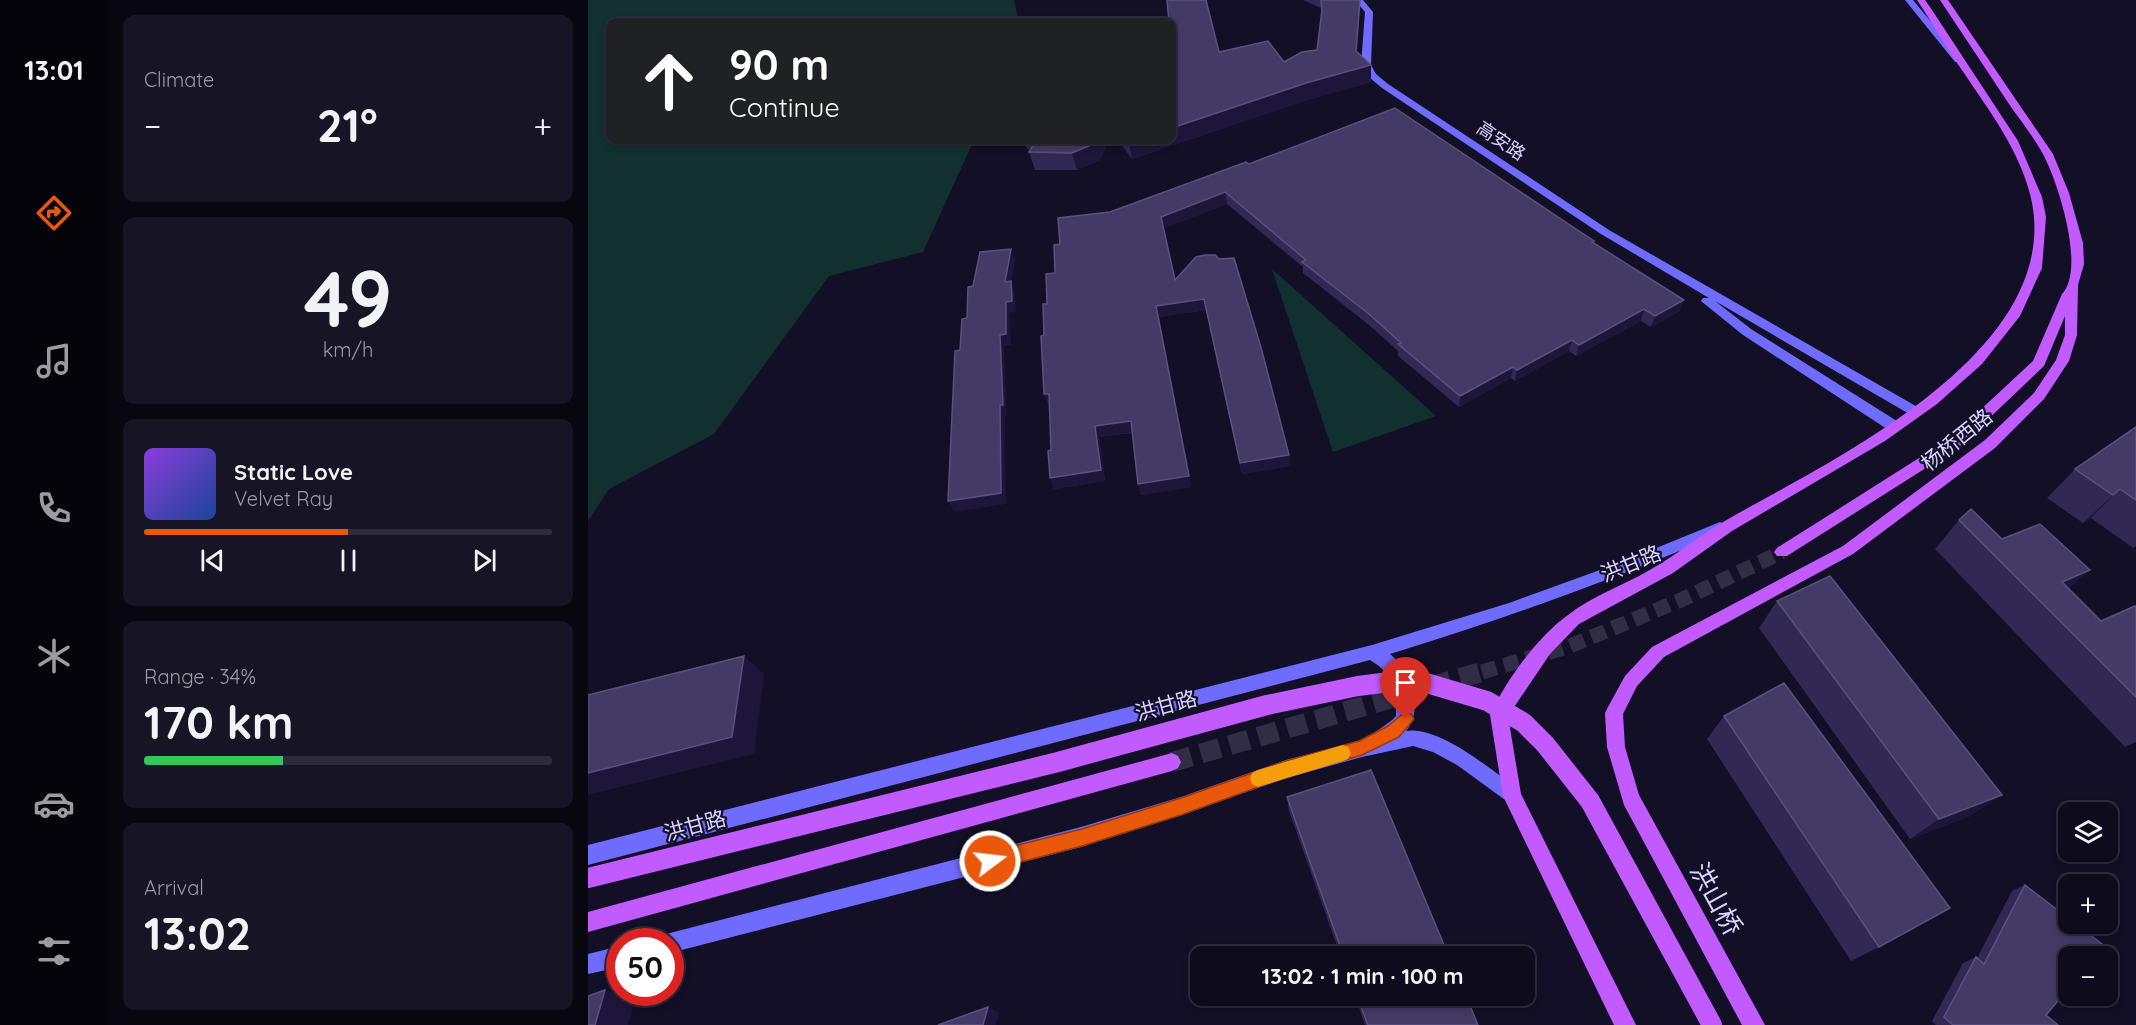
<!DOCTYPE html>
<meta charset="utf-8">
<style>
body{margin:0;font-family:Quicksand,"Noto Sans SC",sans-serif;background:#171425;color:#f1f3f6;height:100vh;display:flex;flex-direction:column;font-size:22px;white-space:nowrap}
*{box-sizing:border-box;margin:0}
p{font-size:20px;color:#9b9ba3}
.icon{flex:none;width:33px;height:33px;fill:none;stroke:currentColor;stroke-width:2;stroke-linecap:round;stroke-linejoin:round}
.map{position:relative;flex:1;overflow:hidden}
.drawer{display:flex;flex-direction:column;gap:15px;padding:15px;background:#08060f;width:480px}
.drawer>*{flex:none}
.top-card{position:absolute;left:18px;top:18px;width:570px;height:126px;border-radius:12px;box-shadow:0 3px 9px #0003,0 0 0 2px #2e2b3b;background:#202124;color:#fff;overflow:hidden}
.tools{position:absolute;left:1470px;top:802px;display:grid;gap:12px}
.tools a{display:grid;place-items:center;width:60px;height:60px;border-radius:12px;background:#0e0b1c;box-shadow:0 3px 9px #0003,0 0 0 2px #2e2b3b;font-size:30px}
.speed{position:absolute;left:18px;top:928px;display:flex;gap:12px;font-size:30px;font-weight:700;text-align:center}
.speed>*{display:grid;place-content:center;width:78px;height:78px;border-radius:50%;background:#0e0b1c;box-shadow:0 3px 9px #0003,0 0 0 2px #2e2b3b;line-height:1}
.speed .limit{border:9px solid #d22;background:#fff;color:#111}
.pin{position:absolute;display:grid;place-items:center;width:51px;height:51px;color:#fff;margin:-62px -26px;border-radius:50% 50% 50% 0;rotate:-45deg;box-shadow:0 0 6px #0007}
.pin .icon{rotate:45deg}
.me{position:absolute;width:66px;margin:-33px;rotate:75deg;stroke-linejoin:round;filter:drop-shadow(0 0 4px #0008)}
.turn{display:flex;align-items:center;gap:21px;height:126px;padding:0 24px;font-size:27px}
.turn .icon{width:78px;height:78px;stroke-width:2.5}
.turn b{display:block;font-size:42px;line-height:51px}
.big{font-size:45px;font-weight:700;line-height:1.1}
.drawer .tile{flex:1;display:flex;flex-direction:column;justify-content:center;gap:9px;min-width:0;padding:0 21px;border-radius:12px;background:#171425}
.drawer .dial{align-items:center;gap:0}
.dial b{font-size:78px;line-height:1}
.song{display:flex;align-items:center;gap:18px}
.cover{width:72px;height:72px;border-radius:9px;background:linear-gradient(135deg,hsl(270 70% 55%),hsl(220 70% 35%))}
.played{height:6px;border-radius:3px;background:linear-gradient(90deg,#ea580c 50%,#2e2b3b 50%)}
.keys{display:flex;justify-content:space-around;direction:ltr}
.heat{display:flex;justify-content:space-between;align-items:center;font-size:33px;direction:ltr}
.charge{height:9px;border-radius:4px;background:linear-gradient(90deg,#34c759 34%,#2e2b3b 0)}
.trip{position:absolute;left:602px;top:946px;width:345px;height:60px;border-radius:12px;background:#0e0b1c;box-shadow:0 3px 9px #0003,0 0 0 2px #2e2b3b;font-weight:700;line-height:60px;text-align:center}
main{display:flex;flex:1;min-height:0}
.menu{display:flex;flex-direction:column;width:108px;justify-content:space-around;align-items:center;background:#06040b;color:#9b9ba3}
.menu .icon{width:42px;height:42px}
.menu .selected{color:#ea580c}
.menu b{font-size:27px;color:#f1f3f6}
.map>svg:first-child{display:block}
.green{fill:#12302f}
.lines{fill:none;stroke-linecap:round;stroke-linejoin:round}
.primary-tunnel-far1{stroke:#312d47;stroke-width:15;stroke-dasharray:15 8;stroke-linecap:butt}
.primary-tunnel{stroke:#312d47;stroke-width:20;stroke-dasharray:20 10;stroke-linecap:butt}
.secondary{fill:#6f6bff;fill-rule:evenodd}
.primary{fill:#c25bff;fill-rule:evenodd}
.primary-bridge{stroke:#c25bff;stroke-width:20}
.wall{fill:#312854}
.shaded-wall{fill:#1d163a}
.building{fill:#433a66;stroke:#5a527e;stroke-width:1.5}
.route{fill:#ea580c;stroke:#983908;stroke-width:1.5}
.slow{fill:#f59e0b}
.labels{text-anchor:middle;stroke-width:4.5;stroke-linejoin:round;paint-order:stroke}
.far-street-label{font-size:18px;fill:#d9d4ff;stroke:#130f26}
.street-label{font-size:21px;fill:#d9d4ff;stroke:#130f26}
.near-street-label{font-size:26px;fill:#d9d4ff;stroke:#130f26}
</style>
<main>
<nav class="menu">
<b>13:01</b>
<svg class="icon selected" aria-label="directions" viewBox="0 0 24 24"><path d="M12 3l9 9-9 9-9-9zM9 14v-3h6M13 9l2 2-2 2"/></svg>
<svg class="icon" aria-label="music" viewBox="0 0 24 24"><path d="M9 18V5l10-2v13"/><circle cx="6" cy="18" r="3"/><circle cx="16" cy="16" r="3"/></svg>
<svg class="icon" aria-label="phone" viewBox="0 0 24 24"><path d="M5 4h4l2 5-3 2q2 4 5 5l2-3 5 2v4C11 20 4 13 5 4z"/></svg>
<svg class="icon" aria-label="climate" viewBox="0 0 24 24"><path d="M12 3v18M4 7l16 10M4 17L20 7"/></svg>
<svg class="icon" aria-label="car" viewBox="0 0 24 24"><path d="M5 17H2v-5l4-1 3-4h7l3 4 3 1v5h-3M9 17h6M6 11h13"/><circle cx="7" cy="17" r="2"/><circle cx="17" cy="17" r="2"/></svg>
<svg class="icon" aria-label="filters" viewBox="0 0 24 24"><path d="M4 7h16M4 17h16"/><circle cx="9" cy="7" r="2"/><circle cx="15" cy="17" r="2"/></svg>
</nav>
<section class="drawer">
<div class="tile"><p>Climate</p>
<div class="heat"><a>−</a><b class="big">21°</b><a>+</a></div>
</div>
<div class="tile dial"><b>49</b><p>km/h</p></div>
<div class="tile">
<div class="song"><i class="cover"></i><div><b>Static Love</b><p>Velvet Ray</p></div></div>
<div class="played"></div>
<div class="keys"><svg class="icon" aria-label="previous" viewBox="0 0 24 24"><path d="M18 5L8 12l10 7zM5 5v14"/></svg><svg class="icon" aria-label="pause" viewBox="0 0 24 24"><path d="M8 5v14M16 5v14"/></svg><svg class="icon" aria-label="next" viewBox="0 0 24 24"><path d="M6 5l10 7-10 7zM19 5v14"/></svg></div>
</div>
<div class="tile"><p>Range · 34%</p><b class="big">170 km</b><div class="charge"></div></div>
<div class="tile"><p>Arrival</p><b class="big">13:02</b></div>
</section>
<div class="map">
<svg width="1548" height="1025" viewBox="0 0 1548 1025">
<rect width="100%" height="100%" fill="#130f26"/>
<path class="green" d="M 0,0 L 426,0 L 431,22 L 22,22 L 22,140 L 386,140 L 335,252 L 241,276 L 126,434 L 21,489 L 0,521 Z
M 684,269 L 848,416 L 745,452 Z"/>
<g class="lines">
<path class="primary-tunnel-far1" d="M 894,672 L 982,646 L 1093,600 L 1194,552"/>
<path class="primary-tunnel" d="M 584,762 L 900,670"/>
<path class="secondary" d="M 767,0 L 775,0 L 785,12 L 783,65 L 788,74 L 800,84 L 1021,230 L 1333,409 L 1335,412 L 1333,415 L 1323,415 L 1127,301 L 1163,329 L 1312,423 L 1314,427 L 1307,432 L 1302,431 L 1155,335 L 1113,301 L 1115,298 L 1121,298 L 1013,234 L 794,88 L 782,78 L 773,65 L 777,12 Z
M 1317,0 L 1325,0 L 1373,58 L 1373,62 L 1367,62 Z
M 1132,522 L 1137,524 L 1140,528 L 1137,532 C 1027,579 916,619 802,654 C 822,670 837,708 818,731 C 851,725 905,771 931,790 L 933,796 L 931,802 L 924,805 L 869,765 L 845,752 L 825,746 L 774,757 L 698,778 L 593,815 L 493,847 L 82,953 L 82,942 L 72,942 L 75,936 L 82,933 L 493,827 L 593,797 L 698,760 L 782,738 C 786,730 801,725 808,716 C 808,688 808,676 782,660 L 0,865 L 0,845 L 784,645 L 921,603 L 1034,562 Z
M 32,946 L 32,967 L 0,974 L 0,954 Z"/>
<path class="primary" d="M 1329,0 L 1337,0 L 1342,7 L 1430,141 L 1454,197 L 1458,217 L 1454,268 L 1432,316 L 1394,364 L 1349,404 L 1297,441 L 1144,531 L 1085,573 L 991,624 L 962,654 L 920,716 L 933,794 L 1048,1025 L 1026,1025 L 915,796 L 902,715 C 917,682 950,636 980,615 C 1004,596 1034,586 1060,571 C 1089,555 1113,534 1142,518 C 1248,458 1477,350 1443,198 C 1432,151 1402,112 1376,73 C 1359,49 1345,24 1329,0 Z
M 1352,0 L 1360,0 L 1465,154 L 1481,193 L 1495,243 L 1496,264 L 1490,285 L 1489,335 L 1481,361 L 1456,399 L 1407,448 L 1265,554 L 1076,657 L 1049,686 L 1035,714 L 1037,747 L 1051,795 L 1177,1025 L 1154,1025 L 1036,805 L 1019,747 L 1017,713 L 1020,707 L 1037,676 L 1064,647 L 1255,546 L 1397,440 L 1446,393 L 1468,360 L 1477,335 L 1477,316 L 1456,366 L 1371,447 L 1199,556 L 1189,556 L 1186,552 L 1189,548 L 1361,439 L 1445,361 L 1474,294 C 1498,269 1470,182 1455,154 C 1445,136 1432,120 1421,104 C 1398,69 1375,35 1352,0 Z
M 584,753 L 590,756 L 593,762 L 590,768 L 584,771 L 0,932 L 0,912 Z"/>
<path class="primary-bridge" d="M 0,878 L 470,762 L 679,705 L 770,686 L 825,679 L 899,701 L 936,723 L 957,744 L 1002,801 L 1124,1025"/>
</g>
<path class="wall" d="M 715,0 L 772,0 L 769,52 L 783,65 L 783,82 L 719,100 L 544,159 L 530,140 L 584,140 L 587,83 L 631,52 L 696,62 L 729,50 L 733,8 Z
M 436,140 L 521,140 L 512,160 L 489,170 L 447,170 L 441,152 L 443,149 L 439,149 Z
M 661,164 L 1005,243 L 1092,311 L 1063,327 L 1053,321 L 988,356 L 981,351 L 927,381 L 923,378 L 871,407 L 810,356 L 810,351 L 781,325 L 715,273 L 715,267 L 639,204 L 576,228 L 587,280 L 608,257 L 701,455 L 702,466 L 654,474 L 618,310 L 571,317 L 603,487 L 553,495 L 550,484 L 544,433 L 511,437 L 517,481 L 466,489 L 462,405 L 461,406 L 456,394 L 456,335 L 459,304 L 467,273 L 472,244 L 522,212 Z
M 1548,427 L 1548,546 L 1545,548 L 1503,518 L 1495,523 L 1459,498 L 1487,469 Z
M 1371,520 L 1414,539 L 1481,589 L 1513,621 L 1548,607 L 1548,742 L 1537,747 L 1347,549 Z
M 1189,601 L 1382,816 L 1322,839 L 1171,628 Z
M 1136,716 L 1291,947 L 1263,961 L 1119,739 Z
M 699,797 L 861,957 L 753,957 L 701,811 Z
M 1437,885 L 1458,1015 L 1470,1025 L 1348,1025 L 1344,1021 L 1375,963 L 1388,957 L 1389,958 L 1424,891 Z
M 767,996 L 878,996 L 890,1025 L 777,1025 Z"/>
<path class="shaded-wall" d="M 772,0 L 772,10 L 768,67 L 768,51 Z
M 783,65 L 783,82 L 719,100 L 544,159 L 541,142 L 547,140 L 584,140 L 584,128 L 718,83 Z
M 509,140 L 521,140 L 512,160 L 489,170 L 484,153 Z
M 637,192 L 639,204 L 576,228 L 573,217 Z
M 423,249 L 427,260 L 423,282 L 427,293 L 428,312 L 422,313 L 423,345 L 416,346 L 419,416 L 417,416 L 418,504 L 366,512 L 360,501 L 412,405 L 412,335 L 417,282 Z
M 616,299 L 618,310 L 571,317 L 603,487 L 553,495 L 550,484 L 568,306 Z
M 1096,300 L 1092,311 L 1063,327 L 1067,316 Z
M 1056,309 L 1053,321 L 988,356 L 991,345 Z
M 984,340 L 981,351 L 927,381 L 929,370 Z
M 925,367 L 923,378 L 871,407 L 872,396 Z
M 456,394 L 461,394 L 465,405 L 461,406 Z
M 543,421 L 546,432 L 511,437 L 517,481 L 466,489 L 462,478 L 507,426 Z
M 701,455 L 702,466 L 654,474 L 652,463 Z
M 1532,489 L 1503,518 L 1495,523 L 1525,495 Z
M 1502,570 L 1471,598 L 1474,582 Z
M 156,656 L 176,674 L 166,754 L 0,795 L 0,773 Z
M 1414,795 L 1382,816 L 1322,839 L 1351,819 Z
M 17,990 L 47,999 L 40,1025 L 7,1025 Z
M 400,1007 L 411,1013 L 408,1025 L 395,1025 Z"/>
<path class="building" d="M 579,0 L 618,0 L 631,52 L 680,41 L 696,62 L 714,52 L 729,50 L 734,11 L 733,0 L 772,0 L 768,51 L 783,65 L 718,83 L 584,128 L 584,83 L 587,83 L 584,46 L 584,22 L 581,22 Z
M 807,108 L 979,223 L 1006,241 L 1004,242 L 1096,300 L 1067,316 L 1056,309 L 991,345 L 984,340 L 929,370 L 925,367 L 872,396 L 810,344 L 813,343 L 781,314 L 714,262 L 718,260 L 637,192 L 573,217 L 587,280 L 608,257 L 617,255 L 627,255 L 631,259 L 646,258 L 674,351 L 701,455 L 652,463 L 616,299 L 568,306 L 601,476 L 550,484 L 543,421 L 507,426 L 513,470 L 462,478 L 460,451 L 463,450 L 461,394 L 456,394 L 453,336 L 456,335 L 455,304 L 459,304 L 458,274 L 467,273 L 466,245 L 472,244 L 470,218 L 522,212 L 658,162 L 661,164 Z
M 448,140 L 509,140 L 508,143 L 484,153 L 441,152 Z
M 423,249 L 417,282 L 423,281 L 424,301 L 418,302 L 418,334 L 412,335 L 415,405 L 412,405 L 413,493 L 360,501 L 367,351 L 372,350 L 374,319 L 379,318 L 380,287 L 385,286 L 392,252 Z
M 1548,427 L 1548,500 L 1532,489 L 1525,495 L 1487,469 Z
M 1383,509 L 1414,539 L 1452,524 L 1502,570 L 1474,582 L 1513,621 L 1547,606 L 1548,607 L 1548,697 L 1371,520 Z
M 1242,576 L 1414,795 L 1351,819 L 1189,601 Z
M 156,656 L 144,737 L 0,773 L 0,695 Z
M 1196,683 L 1362,908 L 1291,947 L 1136,716 Z
M 783,770 L 861,957 L 756,957 L 699,797 Z
M 1437,885 L 1480,918 L 1480,924 L 1488,924 L 1518,947 L 1509,957 L 1480,957 L 1480,989 L 1458,1015 L 1470,1025 L 1365,1025 L 1356,1017 L 1388,957 L 1396,964 Z
M 17,990 L 7,1025 L 0,1025 L 0,996 Z
M 769,996 L 878,996 L 890,1025 L 780,1025 Z
M 400,1007 L 395,1025 L 350,1025 Z"/>
<path class="route" d="M 818,711 L 823,714 L 826,719 L 811,737 L 774,755 L 698,777 L 593,815 L 494,846 L 402,870 L 396,867 L 393,861 L 396,855 L 402,852 L 494,829 L 593,798 L 698,761 L 771,741 L 800,726 Z"/>
<path class="slow" d="M 755,745 L 760,747 L 763,753 L 760,759 L 755,761 L 670,787 L 664,784 L 662,779 L 664,773 L 670,770 Z"/>
<g class="labels">
<g class="far-street-label">
<text transform="translate(913 141) rotate(34)" y="6">高安路</text>
</g>
<g class="street-label">
<text transform="translate(1369 440) rotate(-39)" y="7">杨桥西路</text>
<text transform="translate(1043 564) rotate(-22)" y="7">洪甘路</text>
<text transform="translate(578 706) rotate(-15)" y="7">洪甘路</text>
<text transform="translate(107 826) rotate(-15)" y="7">洪甘路</text>
</g>
<g class="near-street-label">
<text transform="translate(1128 899) rotate(61)" y="9">洪山桥</text>
</g>
</g>
</svg>
<div class="tools">
<a><svg class="icon" aria-label="layers" viewBox="0 0 24 24"><path d="M12 4l9 5-9 5-9-5zM3 14l9 5 9-5"/></svg></a>
<a>+</a>
<a>−</a>
</div>
<div class="speed"><div class="limit">50</div></div>
<div class="pin" style="left:818px;top:719px;background:#d93025"><svg class="icon" aria-label="arrive" viewBox="0 0 24 24"><path d="M6 21V4h12l-3 4 3 4H6"/></svg></div>
<svg class="me" style="left:402px;top:861px" viewBox="-20 -20 40 40"><circle r="17" fill="#ea580c" stroke="#fff" stroke-width="3"/><path d="M0-11L8 9 0 5-8 9z" fill="#fff"/></svg>
<div class="trip">13:02 · 1 min · 100 m</div>
<div class="top-card">
<div class="turn"><svg class="icon" aria-label="ahead" viewBox="0 0 24 24"><path d="M12 20V5M6 11l6-6 6 6"/></svg><div><b>90 m</b>Continue</div></div>
</div>
</div>
</main>
